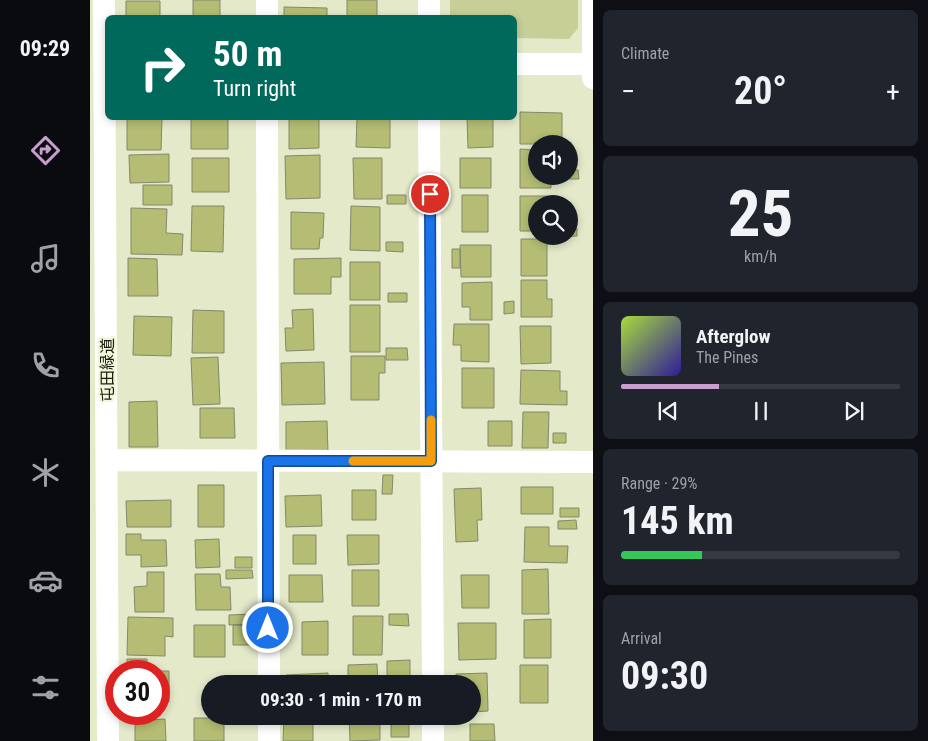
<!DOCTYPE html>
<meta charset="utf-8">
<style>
body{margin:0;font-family:"Roboto Condensed","Noto Sans JP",sans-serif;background:#20242c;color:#f1f3f6;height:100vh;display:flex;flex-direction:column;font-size:19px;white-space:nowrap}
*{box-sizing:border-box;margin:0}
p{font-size:16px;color:#9ea1a6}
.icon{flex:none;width:28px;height:28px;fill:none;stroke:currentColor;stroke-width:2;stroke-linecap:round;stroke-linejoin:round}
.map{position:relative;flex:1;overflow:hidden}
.drawer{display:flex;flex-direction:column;gap:10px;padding:10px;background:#0d0f14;width:335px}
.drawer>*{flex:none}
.top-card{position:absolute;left:15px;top:15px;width:412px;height:105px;border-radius:8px;box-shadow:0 2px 8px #0003;background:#00695c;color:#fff;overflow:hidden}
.controls{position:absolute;left:438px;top:135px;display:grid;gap:10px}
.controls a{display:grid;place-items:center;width:50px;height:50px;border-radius:50%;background:#171b24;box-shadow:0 2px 8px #0003;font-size:25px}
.speed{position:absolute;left:15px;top:660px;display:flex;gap:10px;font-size:25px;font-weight:700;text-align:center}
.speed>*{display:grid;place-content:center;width:65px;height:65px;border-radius:50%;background:#171b24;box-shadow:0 2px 8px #0003;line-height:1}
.speed .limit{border:8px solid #d22;background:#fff;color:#111}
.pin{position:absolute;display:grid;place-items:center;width:42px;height:42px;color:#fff;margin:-21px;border:2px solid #fff;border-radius:50%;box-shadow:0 1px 5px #0007}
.me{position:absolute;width:55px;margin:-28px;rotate:0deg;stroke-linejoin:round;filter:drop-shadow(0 0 4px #0008)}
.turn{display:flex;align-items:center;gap:18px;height:105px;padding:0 25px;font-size:22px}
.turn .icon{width:65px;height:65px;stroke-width:2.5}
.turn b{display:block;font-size:35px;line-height:42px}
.big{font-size:38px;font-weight:700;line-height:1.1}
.drawer .tile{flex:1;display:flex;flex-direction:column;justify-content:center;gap:8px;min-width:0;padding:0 18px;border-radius:8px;background:#20242c}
.drawer .dial{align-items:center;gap:0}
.dial b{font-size:65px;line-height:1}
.song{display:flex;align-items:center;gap:15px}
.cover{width:60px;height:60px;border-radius:8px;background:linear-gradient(135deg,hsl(80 70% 55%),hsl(250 70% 35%))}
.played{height:5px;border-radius:2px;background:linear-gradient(90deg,#c89ece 35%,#363941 35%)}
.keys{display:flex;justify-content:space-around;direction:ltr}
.heat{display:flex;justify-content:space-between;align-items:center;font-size:28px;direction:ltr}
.charge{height:8px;border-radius:4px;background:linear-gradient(90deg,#34c759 29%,#363941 0)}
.trip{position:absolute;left:111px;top:675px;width:280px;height:50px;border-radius:25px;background:#171b24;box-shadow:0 2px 8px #0003;font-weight:700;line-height:50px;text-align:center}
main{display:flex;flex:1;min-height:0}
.tab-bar{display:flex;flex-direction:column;width:90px;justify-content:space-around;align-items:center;background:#090b0e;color:#9ea1a6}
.tab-bar .icon{width:35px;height:35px}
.tab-bar .on{color:#c89ece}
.tab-bar b{font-size:22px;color:#f1f3f6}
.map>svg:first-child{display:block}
.green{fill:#c7cf97}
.building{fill:#b4bd73;stroke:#84886b}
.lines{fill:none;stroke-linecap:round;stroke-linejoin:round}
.minor{stroke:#fff;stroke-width:22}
.route-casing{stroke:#114b97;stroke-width:12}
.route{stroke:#1a73e8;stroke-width:9}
.slow{stroke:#f59e0b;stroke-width:9}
.labels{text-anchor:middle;stroke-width:4.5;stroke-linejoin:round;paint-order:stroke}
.street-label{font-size:16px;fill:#1c1d12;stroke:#f1f6d6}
</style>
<main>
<nav class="tab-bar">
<b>09:29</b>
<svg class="icon on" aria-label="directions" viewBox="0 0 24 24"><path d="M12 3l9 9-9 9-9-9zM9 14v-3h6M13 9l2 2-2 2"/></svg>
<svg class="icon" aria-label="music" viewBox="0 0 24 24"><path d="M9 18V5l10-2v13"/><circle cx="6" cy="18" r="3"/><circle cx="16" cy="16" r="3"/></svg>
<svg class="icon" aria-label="phone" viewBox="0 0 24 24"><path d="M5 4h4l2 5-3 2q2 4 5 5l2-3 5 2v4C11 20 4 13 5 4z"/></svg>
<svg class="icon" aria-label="climate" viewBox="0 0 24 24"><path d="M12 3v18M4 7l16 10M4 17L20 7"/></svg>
<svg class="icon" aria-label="car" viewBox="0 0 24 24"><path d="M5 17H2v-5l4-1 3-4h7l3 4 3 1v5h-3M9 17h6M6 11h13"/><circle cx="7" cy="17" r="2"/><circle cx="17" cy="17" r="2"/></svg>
<svg class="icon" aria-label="filters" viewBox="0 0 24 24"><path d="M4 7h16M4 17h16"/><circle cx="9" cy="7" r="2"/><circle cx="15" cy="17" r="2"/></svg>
</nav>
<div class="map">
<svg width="503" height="741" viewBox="0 0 503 741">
<rect width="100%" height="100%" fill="#e4e9c9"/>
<path class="green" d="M 360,0 L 488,0 L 488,28 L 479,39 L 425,38 L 425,18 L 360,17 Z"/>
<path class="building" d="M 103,0 L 130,0 L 130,18 L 103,18 Z
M 257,0 L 287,0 L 287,18 L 257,18 Z
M 36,1 L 70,1 L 70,18 L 36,18 Z
M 194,7 L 237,8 L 237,18 L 194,18 Z
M 430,112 L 472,113 L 472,144 L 430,144 Z
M 37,118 L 72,118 L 71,150 L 37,150 Z
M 101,118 L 138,118 L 138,149 L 101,149 Z
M 199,118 L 229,118 L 229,148 L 199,149 Z
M 267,118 L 300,118 L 300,148 L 266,147 Z
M 377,118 L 403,118 L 403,147 L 378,148 Z
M 430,149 L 446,150 L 446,176 L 461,176 L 461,188 L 430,188 Z
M 79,154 L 79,182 L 40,183 L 39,155 Z
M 230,155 L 230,198 L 196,199 L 195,156 Z
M 102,158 L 139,158 L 139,192 L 102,192 Z
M 263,158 L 292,158 L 292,199 L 264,199 Z
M 370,158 L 401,158 L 401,188 L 370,188 Z
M 479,170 L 488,170 L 489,179 L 476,179 L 476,176 L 479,176 Z
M 53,185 L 82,185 L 82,205 L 53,205 Z
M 297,195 L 316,195 L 316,204 L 297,204 Z
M 372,195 L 398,195 L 398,232 L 372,232 Z
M 430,196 L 457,196 L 457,204 L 446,204 L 446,231 L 430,231 Z
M 102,206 L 134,206 L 133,252 L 101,251 Z
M 261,206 L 290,207 L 290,251 L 260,250 Z
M 41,208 L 77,209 L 76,233 L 93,234 L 92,255 L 41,254 Z
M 201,212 L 234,213 L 233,238 L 230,238 L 229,249 L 201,249 Z
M 479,228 L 487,228 L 487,236 L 466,237 L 479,236 Z
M 431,239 L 457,239 L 457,276 L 431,276 Z
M 296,242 L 313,242 L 313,252 L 296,251 Z
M 370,245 L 401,245 L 401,277 L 371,277 Z
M 362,249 L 370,249 L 370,268 L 362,268 Z
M 38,258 L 67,259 L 68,296 L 38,296 Z
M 251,258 L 251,277 L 241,277 L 241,294 L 204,294 L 204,259 Z
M 260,262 L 290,262 L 290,300 L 260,300 Z
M 431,280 L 457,280 L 457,299 L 462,299 L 462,317 L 431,317 Z
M 402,282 L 402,320 L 380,320 L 380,307 L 372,307 L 372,283 Z
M 298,293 L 317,293 L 317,302 L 298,302 Z
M 424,301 L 424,313 L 414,314 L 414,302 Z
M 260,305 L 290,305 L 290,352 L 260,352 Z
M 223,309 L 224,350 L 196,351 L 195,328 L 203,328 L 202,310 Z
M 103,310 L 134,311 L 134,353 L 102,353 Z
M 44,316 L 82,317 L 81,356 L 43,355 Z
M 364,324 L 399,324 L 399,362 L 371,361 L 371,345 L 363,345 Z
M 430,326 L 461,326 L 461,363 L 431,364 Z
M 296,348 L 317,348 L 318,360 L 296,360 Z
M 261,356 L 295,356 L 295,373 L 289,373 L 289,400 L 261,400 Z
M 128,357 L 130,404 L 103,405 L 101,358 Z
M 234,362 L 235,404 L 192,405 L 191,363 Z
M 372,368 L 404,368 L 404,408 L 372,408 Z
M 431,370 L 470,371 L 470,391 L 477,391 L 477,405 L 430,404 Z
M 67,401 L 68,447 L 39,447 L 39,402 Z
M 110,408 L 144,408 L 145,438 L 110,438 Z
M 433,412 L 459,412 L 458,448 L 432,448 Z
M 237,421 L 238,453 L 196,453 L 196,422 Z
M 398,421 L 422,421 L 422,446 L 398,446 Z
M 463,433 L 476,433 L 476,443 L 463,443 Z
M 293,475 L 303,475 L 302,494 L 292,494 Z
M 108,485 L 134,485 L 134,527 L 108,527 Z
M 431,487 L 463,487 L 463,514 L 431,514 Z
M 391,488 L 392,520 L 387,520 L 388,541 L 366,542 L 364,489 Z
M 262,490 L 286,490 L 286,520 L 262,520 Z
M 231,495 L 232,526 L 196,527 L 195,496 Z
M 81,500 L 81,527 L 37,527 L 36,501 Z
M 470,508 L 489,508 L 489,517 L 470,517 Z
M 486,520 L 487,529 L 468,529 L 468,521 Z
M 435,527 L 459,527 L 459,546 L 478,546 L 477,563 L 434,562 Z
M 36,534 L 51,534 L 51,540 L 76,540 L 77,566 L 51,567 L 51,555 L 36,555 Z
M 203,535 L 226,535 L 226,564 L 203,564 Z
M 257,535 L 289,535 L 289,564 L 258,565 Z
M 129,539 L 130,567 L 106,568 L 105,540 Z
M 145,557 L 162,557 L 162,568 L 145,568 Z
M 458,569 L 459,614 L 432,614 L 432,570 Z
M 136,570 L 162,570 L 163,578 L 136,579 Z
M 262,570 L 289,570 L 289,606 L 262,606 Z
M 57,572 L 74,572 L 74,612 L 45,612 L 44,587 L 57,586 Z
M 105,574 L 130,574 L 131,587 L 140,587 L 141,610 L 106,610 Z
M 199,575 L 232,575 L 233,602 L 199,602 Z
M 371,575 L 399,575 L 399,608 L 372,608 Z
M 163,614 L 163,624 L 139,625 L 139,615 Z
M 299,614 L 318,614 L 319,626 L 299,625 Z
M 263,616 L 293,616 L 292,655 L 263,655 Z
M 38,617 L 83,618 L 83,637 L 75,636 L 75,656 L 37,655 Z
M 461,619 L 461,658 L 434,658 L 434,620 Z
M 238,621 L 238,655 L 212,655 L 212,622 Z
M 368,623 L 406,623 L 406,659 L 369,660 Z
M 104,625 L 135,625 L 135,657 L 104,657 Z
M 143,625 L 162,626 L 162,645 L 143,645 Z
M 37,659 L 57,659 L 57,669 L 37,669 Z
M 320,660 L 320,683 L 297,683 L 297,661 Z
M 287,664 L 288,684 L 258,684 L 258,665 Z
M 430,665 L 458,665 L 458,703 L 430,703 Z
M 69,671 L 79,671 L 79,702 L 69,702 Z
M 238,673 L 238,684 L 196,684 L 196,675 Z
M 397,673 L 398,711 L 382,712 L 382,684 L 367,684 L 366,674 Z
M 194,716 L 223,716 L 223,741 L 193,741 Z
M 259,716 L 290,716 L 290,740 L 260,741 Z
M 301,717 L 319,717 L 319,737 L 301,737 Z
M 104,718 L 134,718 L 134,741 L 104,741 Z
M 75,719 L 76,741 L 45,741 L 45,721 Z
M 380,724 L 404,724 L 405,741 L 380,741 Z"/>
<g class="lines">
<path class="minor" d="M 14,0 L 18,741
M 177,0 L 177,18
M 339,0 L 339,18
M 503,0 L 503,78
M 425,64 L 503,64
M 177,118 L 179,684
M 339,118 L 343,684
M 17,460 L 503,462
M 179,716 L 179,741
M 343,716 L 343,741"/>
</g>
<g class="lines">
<defs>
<path id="route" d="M 178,628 L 178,461 L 341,461 L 340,194"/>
</defs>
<use href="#route" class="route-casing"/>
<use href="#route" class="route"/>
<path class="slow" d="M 263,461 L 341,461 L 341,420"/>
</g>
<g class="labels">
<g class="street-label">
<text transform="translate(17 370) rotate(-90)" y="6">屯田緑道</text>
</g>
</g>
</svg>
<div class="controls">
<a><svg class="icon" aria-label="sound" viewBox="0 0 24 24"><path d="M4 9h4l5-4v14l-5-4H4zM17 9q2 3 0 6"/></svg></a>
<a><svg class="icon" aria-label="search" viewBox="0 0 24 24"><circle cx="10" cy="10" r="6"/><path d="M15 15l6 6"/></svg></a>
</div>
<div class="speed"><div class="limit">30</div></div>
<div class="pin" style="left:340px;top:194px;background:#d93025"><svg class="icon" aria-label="arrive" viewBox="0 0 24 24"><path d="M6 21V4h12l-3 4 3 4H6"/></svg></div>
<svg class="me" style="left:178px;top:628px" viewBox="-20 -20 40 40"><circle r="17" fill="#1a73e8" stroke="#fff" stroke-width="3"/><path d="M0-11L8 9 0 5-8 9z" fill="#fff"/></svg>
<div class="trip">09:30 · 1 min · 170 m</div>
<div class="top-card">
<div class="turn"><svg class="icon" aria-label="right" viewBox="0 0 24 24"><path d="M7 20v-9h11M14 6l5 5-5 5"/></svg><div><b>50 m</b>Turn right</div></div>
</div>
</div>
<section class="drawer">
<div class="tile"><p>Climate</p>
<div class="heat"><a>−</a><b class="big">20°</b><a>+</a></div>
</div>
<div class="tile dial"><b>25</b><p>km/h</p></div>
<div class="tile">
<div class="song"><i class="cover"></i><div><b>Afterglow</b><p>The Pines</p></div></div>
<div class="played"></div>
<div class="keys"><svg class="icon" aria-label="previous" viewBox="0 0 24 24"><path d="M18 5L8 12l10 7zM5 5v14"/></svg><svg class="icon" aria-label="pause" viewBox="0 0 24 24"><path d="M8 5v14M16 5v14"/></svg><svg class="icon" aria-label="next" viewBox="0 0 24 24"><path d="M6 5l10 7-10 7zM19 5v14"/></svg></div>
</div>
<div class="tile"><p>Range · 29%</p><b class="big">145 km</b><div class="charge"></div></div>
<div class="tile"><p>Arrival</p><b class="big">09:30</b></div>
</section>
</main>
